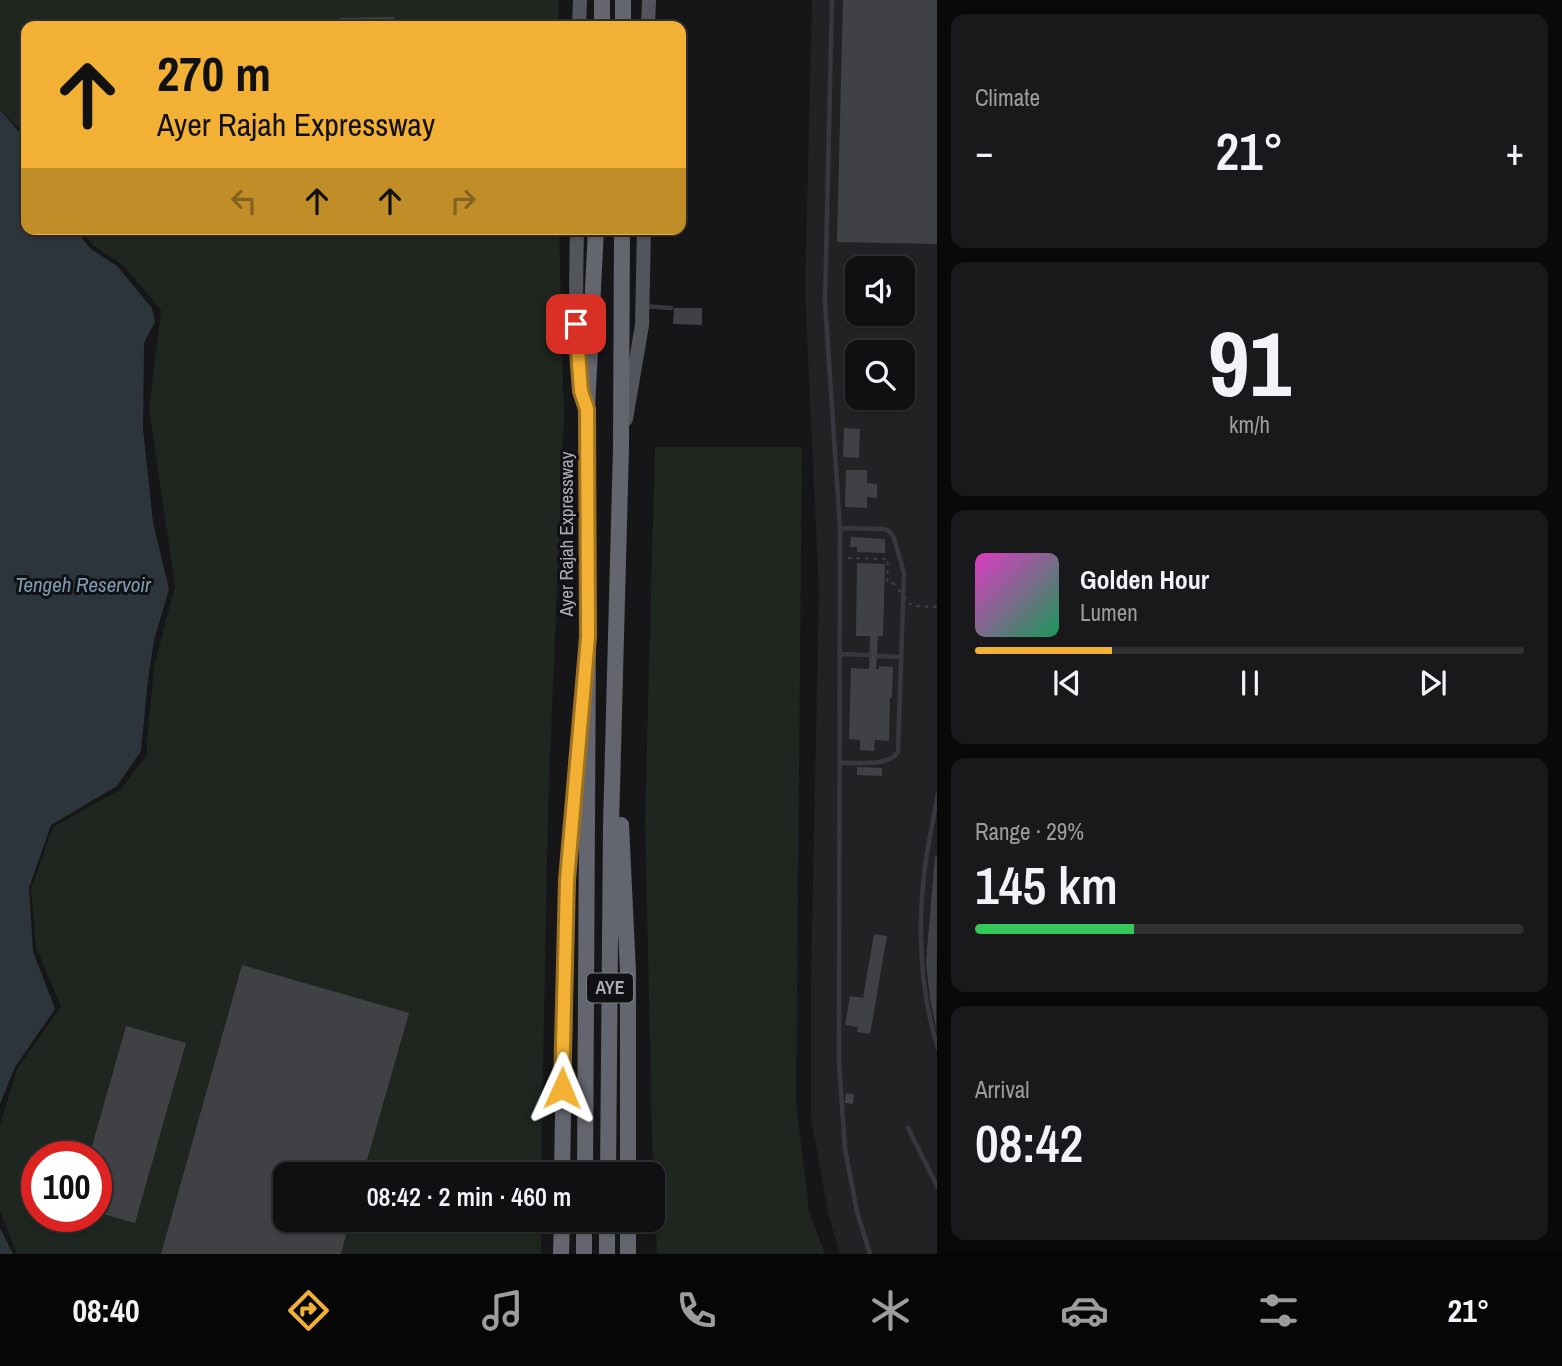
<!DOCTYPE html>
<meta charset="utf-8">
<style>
body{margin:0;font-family:"Archivo Narrow",sans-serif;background:#19191b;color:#f1f3f6;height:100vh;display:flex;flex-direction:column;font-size:26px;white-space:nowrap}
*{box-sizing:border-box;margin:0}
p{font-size:23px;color:#9c9d9f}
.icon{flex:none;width:38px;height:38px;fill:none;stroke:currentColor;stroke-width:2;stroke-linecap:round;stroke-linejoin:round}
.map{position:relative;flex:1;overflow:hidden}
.drawer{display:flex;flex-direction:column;gap:14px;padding:14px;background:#09090a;width:625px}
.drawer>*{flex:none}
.hud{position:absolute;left:21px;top:21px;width:665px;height:214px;border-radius:14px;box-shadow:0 2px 5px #0004,0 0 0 2px #303032;background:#f2b134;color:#111;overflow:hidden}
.buttons{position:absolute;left:845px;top:256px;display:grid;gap:14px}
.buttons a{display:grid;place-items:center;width:70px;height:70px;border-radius:14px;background:#101012;box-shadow:0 2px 5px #0004,0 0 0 2px #303032;font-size:35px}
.speed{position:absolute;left:21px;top:1141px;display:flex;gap:14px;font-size:35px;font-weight:700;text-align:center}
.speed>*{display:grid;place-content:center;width:91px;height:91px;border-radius:50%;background:#101012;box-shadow:0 2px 5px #0004,0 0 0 2px #303032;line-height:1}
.speed .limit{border:10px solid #d22;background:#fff;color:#111}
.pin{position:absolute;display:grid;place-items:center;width:60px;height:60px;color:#fff;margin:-30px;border-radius:14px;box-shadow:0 4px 10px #0006}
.me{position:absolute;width:77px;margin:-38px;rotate:1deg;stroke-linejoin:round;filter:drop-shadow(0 0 5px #0008)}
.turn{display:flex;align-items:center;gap:24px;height:147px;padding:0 21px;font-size:32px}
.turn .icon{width:91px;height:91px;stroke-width:2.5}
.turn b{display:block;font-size:49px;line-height:60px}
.lanes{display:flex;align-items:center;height:66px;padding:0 21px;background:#0003;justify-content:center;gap:35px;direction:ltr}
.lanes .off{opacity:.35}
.big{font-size:52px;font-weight:600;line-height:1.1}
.drawer .widget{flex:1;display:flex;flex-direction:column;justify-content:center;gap:10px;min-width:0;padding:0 24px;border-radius:14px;background:#19191b}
.drawer .dial{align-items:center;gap:0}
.dial b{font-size:91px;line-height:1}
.song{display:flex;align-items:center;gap:21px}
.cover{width:84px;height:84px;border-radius:10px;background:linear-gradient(135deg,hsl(310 70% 55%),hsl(150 70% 35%))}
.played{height:7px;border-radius:4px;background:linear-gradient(90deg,#f2b134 25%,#303032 25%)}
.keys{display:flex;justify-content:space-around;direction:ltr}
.heat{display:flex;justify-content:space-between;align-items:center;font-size:38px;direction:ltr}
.charge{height:10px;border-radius:5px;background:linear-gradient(90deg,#34c759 29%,#303032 0)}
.trip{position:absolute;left:273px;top:1162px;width:392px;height:70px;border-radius:14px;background:#101012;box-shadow:0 2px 5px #0004,0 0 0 2px #303032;font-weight:600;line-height:70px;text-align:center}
.menu{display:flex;height:112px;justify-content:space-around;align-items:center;background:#060607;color:#9c9d9f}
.menu .icon{width:49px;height:49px}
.menu .on{color:#f2b134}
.menu b{font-size:32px;color:#f1f3f6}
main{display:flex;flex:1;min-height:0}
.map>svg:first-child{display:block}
.built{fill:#222225;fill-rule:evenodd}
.green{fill:#1e261f;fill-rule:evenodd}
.water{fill:#2c353c}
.building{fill:#404145}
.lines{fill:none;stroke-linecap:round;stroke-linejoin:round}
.path{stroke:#3d3f44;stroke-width:2;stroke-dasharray:3.5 5;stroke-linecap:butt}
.lane{stroke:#37383d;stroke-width:4.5}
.primary{stroke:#53555c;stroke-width:14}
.highway{stroke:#63666e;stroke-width:16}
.path-bridge{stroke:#3d3f44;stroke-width:2;stroke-dasharray:3.5 5;stroke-linecap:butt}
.route-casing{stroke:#9d7322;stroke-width:18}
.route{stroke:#f2b134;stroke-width:12}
.labels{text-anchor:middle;stroke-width:6;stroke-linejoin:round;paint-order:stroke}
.shield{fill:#111113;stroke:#7b7e86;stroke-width:2}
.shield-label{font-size:18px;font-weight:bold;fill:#a8adb8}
.street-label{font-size:19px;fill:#a8adb8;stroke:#111113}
.water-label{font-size:21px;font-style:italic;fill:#7f9bb3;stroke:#111113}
</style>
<main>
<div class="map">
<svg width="938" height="1254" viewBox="0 0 938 1254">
<rect width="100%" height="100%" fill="#161618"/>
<path class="built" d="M 812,0 L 937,0 L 937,1254 L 840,1254 L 829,1217 L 811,1118 L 811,980 L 819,592 L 805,292 ZM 858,268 L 903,268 L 903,313 L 858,313 ZM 858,352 L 903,352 L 903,397 L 858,397 Z"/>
<path class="green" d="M 0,0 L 559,0 L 558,26 L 26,26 L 26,135 L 0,110 Z
M 79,229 L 559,229 L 564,416 L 548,807 L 541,1174 L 285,1174 L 285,1220 L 541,1220 L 541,1254 L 17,1254 L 0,1211 L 0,1125 L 17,1069 L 61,1006 L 36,947 L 31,889 L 53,827 L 121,789 L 147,755 L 147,740 L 154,667 L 175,586 L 149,409 L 161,310 L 123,265 L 94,246 ZM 37,1157 L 96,1157 L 96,1216 L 37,1216 Z
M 655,447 L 802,447 L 796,1102 L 809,1211 L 825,1254 L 657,1254 L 652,1135 L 645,817 Z"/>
<path class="water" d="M 0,110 L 26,140 L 26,229 L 74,229 L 91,249 L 117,266 L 152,308 L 155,322 L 144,343 L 143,429 L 153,522 L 169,589 L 154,640 L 148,679 L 141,751 L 117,786 L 51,825 L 29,888 L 33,951 L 55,1009 L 15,1067 L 0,1104 Z
M 0,1228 L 13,1254 L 0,1254 Z"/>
<path class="building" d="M 843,0 L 938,0 L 938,244 L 837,242 Z
M 394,17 L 394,26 L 339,26 L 339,18 Z
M 674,308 L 702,308 L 702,325 L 673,324 Z
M 844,428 L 860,429 L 859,458 L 843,457 Z
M 846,470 L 867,470 L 867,483 L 877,484 L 877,498 L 867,497 L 867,508 L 845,507 Z
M 851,537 L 885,539 L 885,553 L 857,552 L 857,547 L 850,547 Z
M 857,563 L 885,564 L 883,636 L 878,636 L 876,669 L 879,669 L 879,666 L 893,667 L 892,698 L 890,698 L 889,741 L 875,740 L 874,751 L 860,750 L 860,740 L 849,739 L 851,668 L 869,669 L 870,636 L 856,636 Z
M 857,767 L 882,768 L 882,776 L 857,775 Z
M 935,856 L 938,857 L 936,1028 L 930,999 L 926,962 Z
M 874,934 L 887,936 L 870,1034 L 857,1032 L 858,1027 L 845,1025 L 850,996 L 863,998 Z
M 242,965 L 409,1013 L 363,1174 L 285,1174 L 285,1220 L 350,1220 L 341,1254 L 161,1254 Z
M 126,1026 L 186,1043 L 135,1223 L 96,1212 L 96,1157 L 89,1157 Z
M 846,1093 L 854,1094 L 853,1104 L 845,1103 Z"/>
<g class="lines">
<path class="path" d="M 848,558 L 888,559 L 887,583 L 893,583"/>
<path class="lane" d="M 832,0 L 825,301 L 840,528 L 839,1062 L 845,1149 L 857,1212 L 870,1254
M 644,306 L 671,308
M 839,654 L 870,655
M 877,656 L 901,657
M 840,763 C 857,762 888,767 898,752 L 904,573 L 894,538 L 889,531 L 884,529 L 840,528
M 938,794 C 933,821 927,848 924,875 C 918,932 920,992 938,1048
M 908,1128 L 938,1188"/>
<path class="primary" d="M 579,26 L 580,0
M 648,26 L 649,0
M 577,229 C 576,272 575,314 578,356 C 579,373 580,388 585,405
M 626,419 L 642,325 L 644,229"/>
<path class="highway" d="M 602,0 L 602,26
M 623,26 L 623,0
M 621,825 L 628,972 L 628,1174
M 562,1174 L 567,880 L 578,758
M 585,1174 L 588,637 L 587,409 L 596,229
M 608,1174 L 611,825 L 621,448 L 622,229
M 561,1254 L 562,1220
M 584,1254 L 584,1220
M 607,1254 L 607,1220
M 628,1254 L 628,1220"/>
<path class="path-bridge" d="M 893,583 L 912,606 L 938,607"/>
</g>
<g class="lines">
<defs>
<path id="route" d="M 562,1088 L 567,880 L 588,637 L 587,409 L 581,391 L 576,324"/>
</defs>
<use href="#route" class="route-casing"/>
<use href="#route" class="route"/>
</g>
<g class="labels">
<rect class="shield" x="587" y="973.5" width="46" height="29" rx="5"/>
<g class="shield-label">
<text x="610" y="994">AYE</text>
</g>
<g class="street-label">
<text transform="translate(566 534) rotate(-90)" y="7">Ayer Rajah Expressway</text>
</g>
<g class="water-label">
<text x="83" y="592">Tengeh Reservoir</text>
</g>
</g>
</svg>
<div class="buttons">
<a><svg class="icon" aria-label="sound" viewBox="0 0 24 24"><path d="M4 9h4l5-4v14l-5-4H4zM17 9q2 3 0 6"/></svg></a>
<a><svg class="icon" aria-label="search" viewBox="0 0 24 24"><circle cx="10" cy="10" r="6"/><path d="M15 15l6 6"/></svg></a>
</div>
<div class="speed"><div class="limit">100</div></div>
<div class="pin" style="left:576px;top:324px;background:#d93025"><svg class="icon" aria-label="arrive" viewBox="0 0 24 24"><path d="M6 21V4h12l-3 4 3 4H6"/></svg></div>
<svg class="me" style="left:562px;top:1088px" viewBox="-20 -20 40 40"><path d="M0-17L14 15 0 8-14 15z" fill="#f2b134" stroke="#fff" stroke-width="4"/></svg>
<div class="trip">08:42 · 2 min · 460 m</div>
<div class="hud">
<div class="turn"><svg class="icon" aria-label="ahead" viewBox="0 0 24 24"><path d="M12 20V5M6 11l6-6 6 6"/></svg><div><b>270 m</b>Ayer Rajah Expressway</div></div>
<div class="lanes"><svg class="icon off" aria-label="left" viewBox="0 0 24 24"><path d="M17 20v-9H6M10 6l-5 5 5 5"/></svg><svg class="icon" aria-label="ahead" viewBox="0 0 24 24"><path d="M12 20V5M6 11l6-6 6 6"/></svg><svg class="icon" aria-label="ahead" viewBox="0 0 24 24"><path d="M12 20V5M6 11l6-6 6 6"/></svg><svg class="icon off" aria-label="right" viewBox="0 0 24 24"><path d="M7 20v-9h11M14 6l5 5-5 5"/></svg></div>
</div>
</div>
<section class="drawer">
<div class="widget"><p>Climate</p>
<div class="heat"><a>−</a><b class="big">21°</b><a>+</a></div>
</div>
<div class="widget dial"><b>91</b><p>km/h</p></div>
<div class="widget">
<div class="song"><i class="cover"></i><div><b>Golden Hour</b><p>Lumen</p></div></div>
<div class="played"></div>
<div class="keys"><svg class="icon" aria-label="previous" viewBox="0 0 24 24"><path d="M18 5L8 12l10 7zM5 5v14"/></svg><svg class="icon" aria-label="pause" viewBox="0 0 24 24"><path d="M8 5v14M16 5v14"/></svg><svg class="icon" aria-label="next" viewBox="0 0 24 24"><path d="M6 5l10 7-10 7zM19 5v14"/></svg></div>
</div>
<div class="widget"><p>Range · 29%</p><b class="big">145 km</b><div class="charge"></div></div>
<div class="widget"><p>Arrival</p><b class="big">08:42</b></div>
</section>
</main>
<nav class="menu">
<b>08:40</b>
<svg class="icon on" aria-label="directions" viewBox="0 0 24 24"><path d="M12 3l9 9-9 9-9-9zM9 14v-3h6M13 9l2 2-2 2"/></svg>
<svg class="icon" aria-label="music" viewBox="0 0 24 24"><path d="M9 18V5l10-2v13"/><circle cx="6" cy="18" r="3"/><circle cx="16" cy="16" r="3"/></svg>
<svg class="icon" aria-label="phone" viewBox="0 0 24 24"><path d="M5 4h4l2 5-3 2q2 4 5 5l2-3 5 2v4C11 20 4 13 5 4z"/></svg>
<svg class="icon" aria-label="climate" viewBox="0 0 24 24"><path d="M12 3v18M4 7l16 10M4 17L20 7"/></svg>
<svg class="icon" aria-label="car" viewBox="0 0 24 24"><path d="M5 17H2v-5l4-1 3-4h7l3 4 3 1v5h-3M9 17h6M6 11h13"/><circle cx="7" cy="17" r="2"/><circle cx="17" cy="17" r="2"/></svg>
<svg class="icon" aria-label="filters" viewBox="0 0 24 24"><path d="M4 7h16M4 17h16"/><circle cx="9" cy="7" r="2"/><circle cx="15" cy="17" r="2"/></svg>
<b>21°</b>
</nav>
